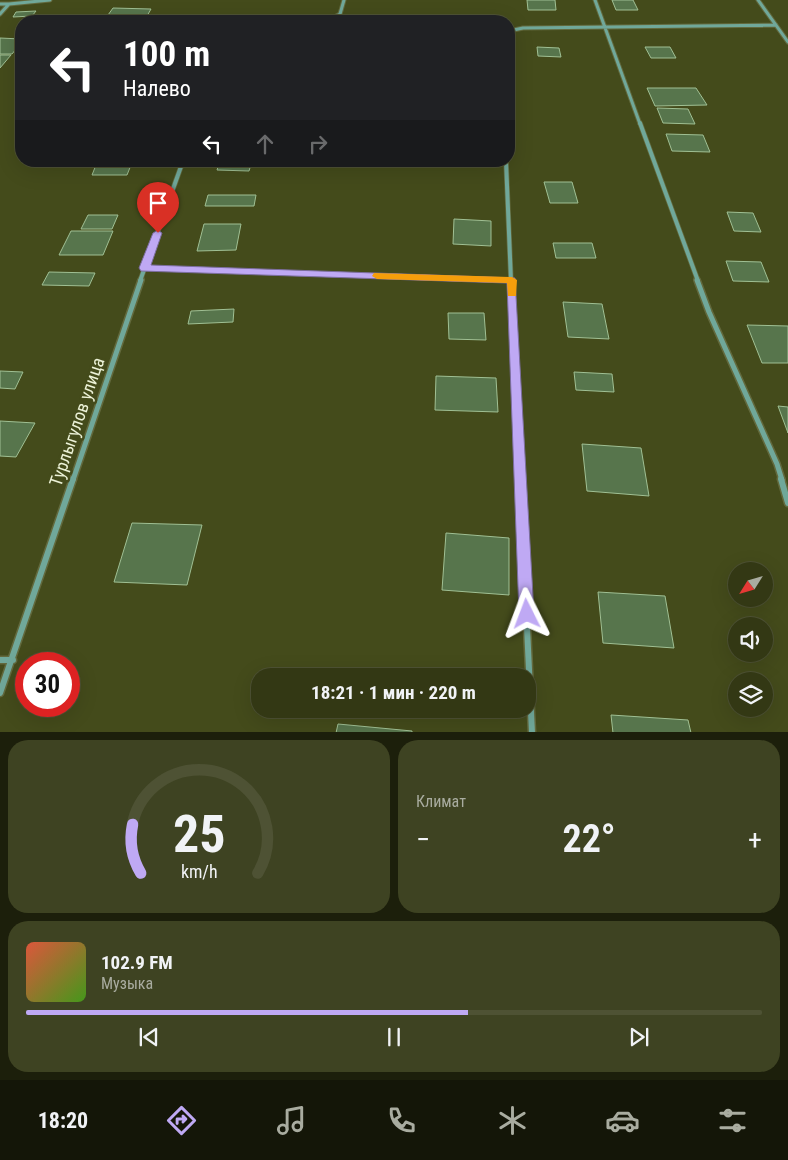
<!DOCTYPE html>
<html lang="ru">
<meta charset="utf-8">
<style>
body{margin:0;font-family:"Roboto Condensed",sans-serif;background:#3e4322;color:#f1f3f6;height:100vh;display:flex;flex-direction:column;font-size:19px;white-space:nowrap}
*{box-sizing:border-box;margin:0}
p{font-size:16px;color:#a9aca0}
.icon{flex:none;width:28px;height:28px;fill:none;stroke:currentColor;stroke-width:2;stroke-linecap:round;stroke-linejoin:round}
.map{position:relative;height:732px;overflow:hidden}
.panel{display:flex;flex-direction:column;gap:8px;padding:8px;background:#1c1f0b;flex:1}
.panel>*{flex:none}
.hud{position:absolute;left:15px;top:15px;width:500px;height:152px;border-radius:20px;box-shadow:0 5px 20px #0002,0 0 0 1px #4e5234;background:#202124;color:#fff;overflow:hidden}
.needle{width:32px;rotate:233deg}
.controls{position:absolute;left:728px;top:562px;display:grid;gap:10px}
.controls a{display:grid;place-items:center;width:45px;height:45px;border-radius:50%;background:#333814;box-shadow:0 5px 20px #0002,0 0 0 1px #4e5234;font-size:25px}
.speed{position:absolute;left:15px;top:652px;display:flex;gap:10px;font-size:25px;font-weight:700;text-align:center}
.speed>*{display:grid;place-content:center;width:65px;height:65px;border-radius:50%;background:#333814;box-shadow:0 5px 20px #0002,0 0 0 1px #4e5234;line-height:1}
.speed .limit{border:8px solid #d22;background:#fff;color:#111}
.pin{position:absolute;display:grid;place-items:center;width:42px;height:42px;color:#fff;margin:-51px -21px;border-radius:50% 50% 50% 0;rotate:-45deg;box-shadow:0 0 5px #0007}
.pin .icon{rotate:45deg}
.me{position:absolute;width:55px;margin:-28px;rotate:357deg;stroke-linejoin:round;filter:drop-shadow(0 0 4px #0008)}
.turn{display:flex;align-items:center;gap:18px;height:105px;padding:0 25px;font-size:22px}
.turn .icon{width:65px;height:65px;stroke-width:2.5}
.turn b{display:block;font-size:35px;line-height:42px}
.lanes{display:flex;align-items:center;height:48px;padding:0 25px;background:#0003;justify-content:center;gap:25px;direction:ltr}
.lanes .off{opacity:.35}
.big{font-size:38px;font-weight:700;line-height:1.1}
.panel .widget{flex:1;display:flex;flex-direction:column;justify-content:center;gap:8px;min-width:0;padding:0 18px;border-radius:20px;background:#3e4322}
.panel .dial{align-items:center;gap:0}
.dial svg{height:130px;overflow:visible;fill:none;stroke:#4e5234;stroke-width:7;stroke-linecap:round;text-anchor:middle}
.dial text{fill:#f1f3f6;stroke:none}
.song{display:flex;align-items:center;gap:15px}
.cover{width:60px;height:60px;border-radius:8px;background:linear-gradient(135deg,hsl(10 70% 55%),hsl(100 70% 35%))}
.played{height:5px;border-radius:2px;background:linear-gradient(90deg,#bfa9f4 60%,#4e5234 60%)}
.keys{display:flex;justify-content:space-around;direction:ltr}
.heat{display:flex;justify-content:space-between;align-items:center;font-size:28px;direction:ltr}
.panel .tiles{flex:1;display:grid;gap:8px;grid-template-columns:1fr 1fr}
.widget:last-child{grid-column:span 2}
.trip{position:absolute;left:251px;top:668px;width:285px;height:50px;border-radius:20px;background:#333814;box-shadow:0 5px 20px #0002,0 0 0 1px #4e5234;font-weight:700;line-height:50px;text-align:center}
.tabs{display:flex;height:80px;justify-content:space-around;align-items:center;background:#141608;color:#a9aca0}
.tabs .icon{width:35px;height:35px}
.tabs .current{color:#bfa9f4}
.tabs b{font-size:22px;color:#f1f3f6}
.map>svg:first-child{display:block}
.building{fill:#57754c;stroke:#a0c094}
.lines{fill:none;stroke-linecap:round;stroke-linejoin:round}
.lane-casing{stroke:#62693d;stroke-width:5}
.street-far3-casing{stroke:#62693d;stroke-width:5}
.street-far2-casing{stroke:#62693d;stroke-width:5.5}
.street-far1-casing{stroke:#62693d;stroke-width:8}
.street-casing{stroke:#62693d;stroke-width:9}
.lane{stroke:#70a89a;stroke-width:3}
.street-far3{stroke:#70a89a;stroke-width:3}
.street-far2{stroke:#70a89a;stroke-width:4}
.street-far1{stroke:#70a89a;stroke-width:5}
.street{stroke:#70a89a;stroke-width:6}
.route{fill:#bfa9f4;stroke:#7c6e9f}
.slow{fill:#f59e0b}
.labels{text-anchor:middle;stroke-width:5;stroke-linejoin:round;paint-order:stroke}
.street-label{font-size:18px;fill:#ecf2d7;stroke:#444b1b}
</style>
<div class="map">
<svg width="788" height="733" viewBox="0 0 788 733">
<rect width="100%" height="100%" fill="#444b1b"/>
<path class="building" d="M 527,0 L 555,0 L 556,10 L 528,10 Z
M 612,0 L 633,0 L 638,10 L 616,10 Z
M 113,8 L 151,9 L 147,16 L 108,15 Z
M 36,11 L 32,16 L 13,17 L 16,12 Z
M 0,38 L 21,39 L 21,43 L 12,54 L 0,54 Z
M 537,47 L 559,48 L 561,57 L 538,56 Z
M 645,47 L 670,47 L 676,58 L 651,58 Z
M 0,55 L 11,55 L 0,68 Z
M 647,88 L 696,88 L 707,105 L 655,106 Z
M 657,108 L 688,109 L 695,124 L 663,123 Z
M 666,134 L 703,135 L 710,152 L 672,151 Z
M 220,161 L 252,161 L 249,171 L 217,170 Z
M 96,165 L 131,165 L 127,175 L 92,175 Z
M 544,182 L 572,182 L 578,203 L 550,203 Z
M 208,195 L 256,195 L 254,206 L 205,206 Z
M 727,212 L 753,213 L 761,232 L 734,231 Z
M 88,215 L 118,215 L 112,229 L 81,229 Z
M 454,219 L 491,221 L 491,246 L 453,244 Z
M 204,224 L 241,224 L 236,250 L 197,251 Z
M 71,231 L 113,231 L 103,255 L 59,255 Z
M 553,243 L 592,243 L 596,258 L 556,258 Z
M 726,261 L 761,262 L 769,282 L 733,281 Z
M 49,272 L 95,273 L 89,286 L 42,285 Z
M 563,302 L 602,304 L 609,339 L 568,337 Z
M 234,309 L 233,322 L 188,324 L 191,311 Z
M 448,313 L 484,313 L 486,340 L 449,339 Z
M 747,325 L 788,326 L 788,363 L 762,363 Z
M 0,371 L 23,372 L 15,389 L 0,388 Z
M 574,372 L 612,374 L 614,392 L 576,390 Z
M 436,376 L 496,378 L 498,412 L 435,410 Z
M 778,406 L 788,407 L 788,433 Z
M 0,421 L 35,423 L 16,457 L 0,456 Z
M 582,444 L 641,448 L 649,496 L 587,491 Z
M 132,523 L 202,525 L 187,585 L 114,582 Z
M 446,533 L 509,538 L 509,595 L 442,590 Z
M 598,592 L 665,596 L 674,648 L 603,643 Z
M 611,715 L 688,720 L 691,733 L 613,733 Z
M 338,724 L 412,731 L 412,733 L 336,733 Z"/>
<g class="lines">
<defs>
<path id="lane" d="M 145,268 L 511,280"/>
<path id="street-far3" d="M 595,0 L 640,124
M 758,0 L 788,42
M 0,4 L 9,4
M 0,14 L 9,4 L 50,0
M 305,21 L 333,18 L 340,14 L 344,0
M 509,31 L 523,28 L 776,25"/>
<path id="street-far2" d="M 640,123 L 698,281
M 506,161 L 511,281
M 140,281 L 183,161"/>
<path id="street-far1" d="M 511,280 L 521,480
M 697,280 L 709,312 L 777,464 L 782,480
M 73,480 L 141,280"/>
<path id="street" d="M 520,479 L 532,733
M 781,479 L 788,503
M 0,660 L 13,660
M 0,693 L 73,479"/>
</defs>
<use href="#lane" class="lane-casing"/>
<use href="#street-far3" class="street-far3-casing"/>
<use href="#street-far2" class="street-far2-casing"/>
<use href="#street-far1" class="street-far1-casing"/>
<use href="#street" class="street-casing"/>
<use href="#lane" class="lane"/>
<use href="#street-far3" class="street-far3"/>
<use href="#street-far2" class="street-far2"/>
<use href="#street-far1" class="street-far1"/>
<use href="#street" class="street"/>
</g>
<path class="route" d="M 158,230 L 162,233 L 151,265 L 515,278 L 534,614 L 532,619 L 527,621 L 522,619 L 519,614 L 507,283 L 141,271 L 139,268 L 153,233 Z"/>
<path class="slow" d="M 374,273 L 512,277 L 517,280 L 516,296 L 508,296 L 507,283 L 377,279 L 372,276 Z"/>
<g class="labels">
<g class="street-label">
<text transform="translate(77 422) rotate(-71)" y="6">Турлыгулов улица</text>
</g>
</g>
</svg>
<div class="controls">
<a><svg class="needle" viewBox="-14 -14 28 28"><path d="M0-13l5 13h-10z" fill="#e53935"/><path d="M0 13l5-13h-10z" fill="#a9aca0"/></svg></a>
<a><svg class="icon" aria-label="sound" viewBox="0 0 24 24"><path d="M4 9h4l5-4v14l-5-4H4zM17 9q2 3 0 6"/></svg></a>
<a><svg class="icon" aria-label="layers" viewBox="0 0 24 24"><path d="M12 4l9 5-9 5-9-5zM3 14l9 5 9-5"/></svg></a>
</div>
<div class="speed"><div class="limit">30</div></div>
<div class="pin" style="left:158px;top:233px;background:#d93025"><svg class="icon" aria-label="arrive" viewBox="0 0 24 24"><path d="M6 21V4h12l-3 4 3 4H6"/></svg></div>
<svg class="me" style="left:527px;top:614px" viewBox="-20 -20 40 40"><path d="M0-17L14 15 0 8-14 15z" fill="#bfa9f4" stroke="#fff" stroke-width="4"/></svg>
<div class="trip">18:21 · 1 мин · 220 m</div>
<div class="hud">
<div class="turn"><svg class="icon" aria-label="left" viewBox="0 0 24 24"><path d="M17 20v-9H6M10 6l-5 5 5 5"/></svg><div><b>100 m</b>Налево</div></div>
<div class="lanes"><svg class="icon" aria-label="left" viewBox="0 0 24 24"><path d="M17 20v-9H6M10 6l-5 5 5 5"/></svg><svg class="icon off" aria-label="ahead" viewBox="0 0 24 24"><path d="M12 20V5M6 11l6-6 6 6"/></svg><svg class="icon off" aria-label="right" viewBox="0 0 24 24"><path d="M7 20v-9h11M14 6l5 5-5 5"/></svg></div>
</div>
</div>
<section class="panel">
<div class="tiles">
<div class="widget dial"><svg viewBox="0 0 100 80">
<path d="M14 69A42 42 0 1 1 86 69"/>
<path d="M14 69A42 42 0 0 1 9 39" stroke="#bfa9f4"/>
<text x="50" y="56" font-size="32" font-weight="700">25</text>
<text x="50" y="72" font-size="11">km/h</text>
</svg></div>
<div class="widget"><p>Климат</p>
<div class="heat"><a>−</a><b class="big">22°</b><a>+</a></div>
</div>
<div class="widget">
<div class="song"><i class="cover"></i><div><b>102.9 FM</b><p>Музыка</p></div></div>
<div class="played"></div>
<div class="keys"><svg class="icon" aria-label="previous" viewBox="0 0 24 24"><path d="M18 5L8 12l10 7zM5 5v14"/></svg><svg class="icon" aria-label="pause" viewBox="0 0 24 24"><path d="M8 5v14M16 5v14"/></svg><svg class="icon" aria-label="next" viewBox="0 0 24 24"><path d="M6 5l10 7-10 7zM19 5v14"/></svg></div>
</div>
</div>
</section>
<nav class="tabs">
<b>18:20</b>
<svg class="icon current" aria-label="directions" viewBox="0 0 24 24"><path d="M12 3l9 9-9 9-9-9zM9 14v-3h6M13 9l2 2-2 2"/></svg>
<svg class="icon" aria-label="music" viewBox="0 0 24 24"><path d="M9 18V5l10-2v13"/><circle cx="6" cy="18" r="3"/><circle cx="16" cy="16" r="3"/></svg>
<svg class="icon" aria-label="phone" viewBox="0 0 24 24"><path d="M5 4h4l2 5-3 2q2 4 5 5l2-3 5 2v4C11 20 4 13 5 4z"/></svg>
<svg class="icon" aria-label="climate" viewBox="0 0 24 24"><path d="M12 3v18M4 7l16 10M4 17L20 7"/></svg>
<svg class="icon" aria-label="car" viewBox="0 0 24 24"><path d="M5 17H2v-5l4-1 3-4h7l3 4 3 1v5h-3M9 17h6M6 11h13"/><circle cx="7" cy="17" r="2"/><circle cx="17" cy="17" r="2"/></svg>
<svg class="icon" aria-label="filters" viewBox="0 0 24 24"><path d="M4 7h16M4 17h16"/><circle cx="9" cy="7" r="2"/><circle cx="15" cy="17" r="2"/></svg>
</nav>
